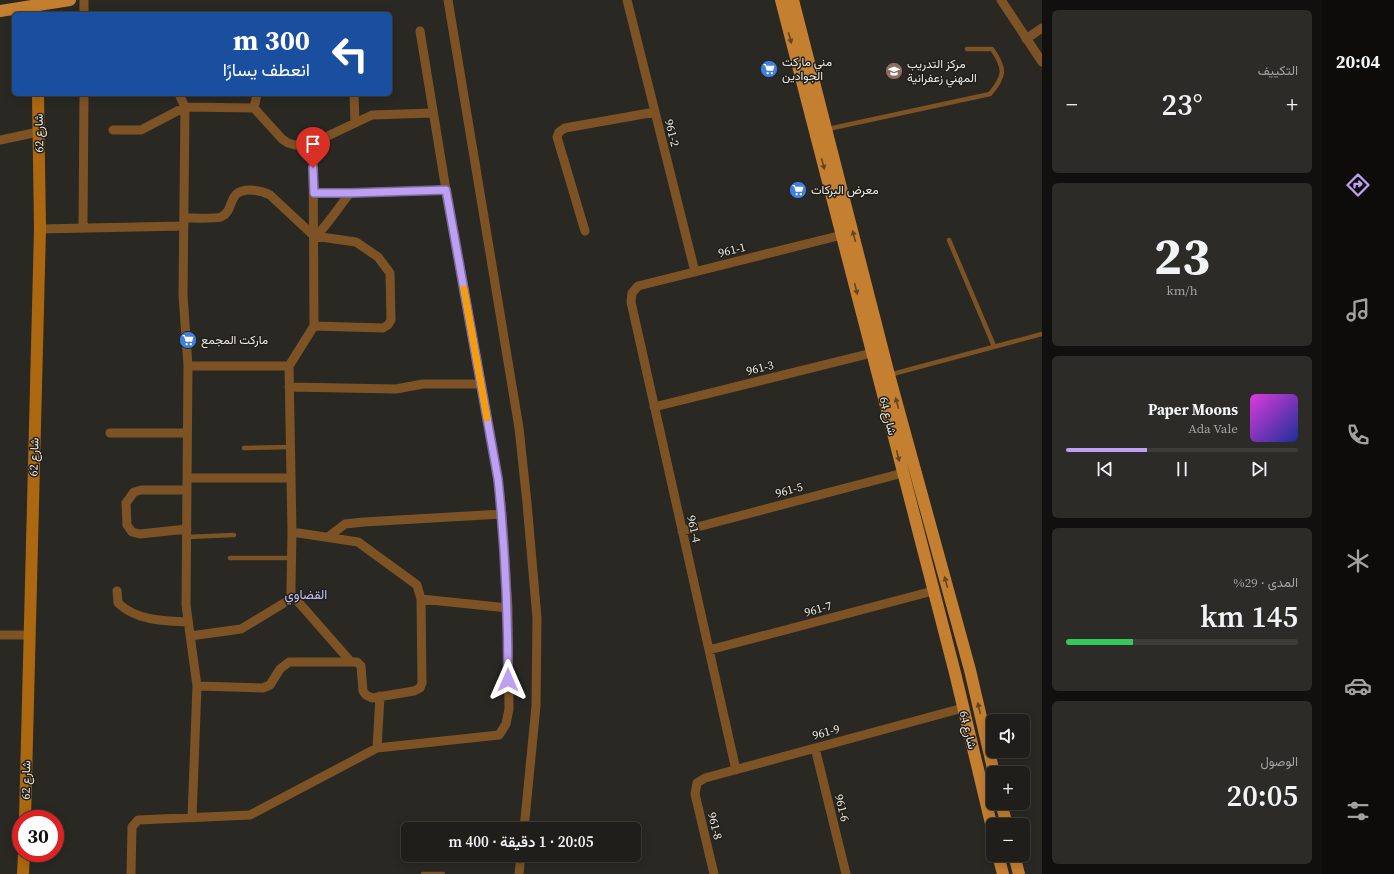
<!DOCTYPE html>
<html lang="ar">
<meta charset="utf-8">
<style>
body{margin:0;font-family:"Source Serif 4",Vazirmatn,serif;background:#2d2b27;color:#f1f3f6;direction:rtl;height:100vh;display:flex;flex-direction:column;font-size:15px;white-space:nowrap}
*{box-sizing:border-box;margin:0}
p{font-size:13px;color:#a2a2a2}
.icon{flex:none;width:22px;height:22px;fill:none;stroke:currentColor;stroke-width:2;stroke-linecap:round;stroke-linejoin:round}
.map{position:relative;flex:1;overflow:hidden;direction:ltr}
.drawer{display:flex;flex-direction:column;gap:10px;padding:10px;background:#12100e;width:280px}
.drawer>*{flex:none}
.banner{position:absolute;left:12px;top:12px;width:380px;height:84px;border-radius:6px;box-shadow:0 2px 10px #0003,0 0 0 1px #3d3c39;direction:rtl;background:#1a4fa0;color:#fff;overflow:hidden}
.buttons{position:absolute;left:986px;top:714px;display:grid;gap:8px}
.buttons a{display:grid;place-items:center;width:44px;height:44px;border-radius:6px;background:#201e1a;box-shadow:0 2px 10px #0003,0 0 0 1px #3d3c39;font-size:20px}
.speed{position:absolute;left:12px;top:810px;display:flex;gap:8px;font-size:20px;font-weight:700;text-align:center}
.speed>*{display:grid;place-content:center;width:52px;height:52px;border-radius:50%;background:#201e1a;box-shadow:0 2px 10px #0003,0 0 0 1px #3d3c39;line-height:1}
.speed .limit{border:6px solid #d22;background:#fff;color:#111}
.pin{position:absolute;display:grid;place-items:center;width:34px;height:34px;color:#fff;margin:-41px -17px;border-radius:50% 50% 50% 0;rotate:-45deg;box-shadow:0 0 4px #0007}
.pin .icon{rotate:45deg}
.me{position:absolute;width:44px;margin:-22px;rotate:0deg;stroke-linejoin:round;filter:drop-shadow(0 0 3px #0008)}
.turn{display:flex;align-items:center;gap:14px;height:84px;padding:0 16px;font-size:18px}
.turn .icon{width:52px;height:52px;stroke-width:2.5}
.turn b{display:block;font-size:28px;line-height:34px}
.big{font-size:30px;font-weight:600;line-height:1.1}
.drawer .widget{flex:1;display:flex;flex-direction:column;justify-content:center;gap:6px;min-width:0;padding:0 14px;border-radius:6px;background:#2d2b27}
.drawer .dial{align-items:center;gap:0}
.dial b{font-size:52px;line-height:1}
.song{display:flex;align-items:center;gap:12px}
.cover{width:48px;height:48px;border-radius:6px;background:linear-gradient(135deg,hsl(300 70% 55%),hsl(230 70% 35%))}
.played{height:4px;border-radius:2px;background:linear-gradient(90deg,#bca0f2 35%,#3d3c39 35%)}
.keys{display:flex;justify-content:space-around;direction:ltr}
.heat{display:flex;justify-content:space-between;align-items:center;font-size:22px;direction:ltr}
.charge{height:6px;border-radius:3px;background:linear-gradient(90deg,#34c759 29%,#3d3c39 0)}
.trip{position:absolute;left:401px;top:822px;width:240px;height:40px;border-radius:6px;background:#201e1a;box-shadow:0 2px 10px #0003,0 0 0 1px #3d3c39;font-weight:600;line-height:40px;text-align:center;direction:rtl}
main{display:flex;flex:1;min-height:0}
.tab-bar{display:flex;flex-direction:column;width:72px;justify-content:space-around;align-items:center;background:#0d0c0a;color:#a2a2a2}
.tab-bar .icon{width:28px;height:28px}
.tab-bar .on{color:#bca0f2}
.tab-bar b{font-size:18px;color:#f1f3f6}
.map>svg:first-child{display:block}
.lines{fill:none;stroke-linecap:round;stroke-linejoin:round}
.lane{stroke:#7d5325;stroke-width:4.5}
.street{stroke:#7d5325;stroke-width:9}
.secondary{stroke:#ac6810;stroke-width:12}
.primary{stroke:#c57f31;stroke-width:12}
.oneway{fill:#634523}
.route-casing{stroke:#7a689d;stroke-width:10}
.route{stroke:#bca0f2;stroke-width:7}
.slow{stroke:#f59e0b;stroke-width:7}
.labels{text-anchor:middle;stroke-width:3;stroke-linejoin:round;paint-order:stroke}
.poi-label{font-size:12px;fill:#ebeae6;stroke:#211f19;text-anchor:start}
.street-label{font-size:12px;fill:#ebeae6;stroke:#211f19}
.neighbourhood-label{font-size:13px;fill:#bdc2fb;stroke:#211f19}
</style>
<main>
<nav class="tab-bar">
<b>20:04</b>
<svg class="icon on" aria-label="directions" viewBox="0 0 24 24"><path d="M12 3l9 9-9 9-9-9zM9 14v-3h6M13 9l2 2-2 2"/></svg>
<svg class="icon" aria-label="music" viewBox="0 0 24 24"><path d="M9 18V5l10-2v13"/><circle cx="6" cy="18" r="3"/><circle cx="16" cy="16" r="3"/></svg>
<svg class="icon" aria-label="phone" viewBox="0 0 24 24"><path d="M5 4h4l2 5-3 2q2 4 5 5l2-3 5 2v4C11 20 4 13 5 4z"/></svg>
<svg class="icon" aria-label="climate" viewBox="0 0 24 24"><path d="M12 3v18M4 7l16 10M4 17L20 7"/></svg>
<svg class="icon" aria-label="car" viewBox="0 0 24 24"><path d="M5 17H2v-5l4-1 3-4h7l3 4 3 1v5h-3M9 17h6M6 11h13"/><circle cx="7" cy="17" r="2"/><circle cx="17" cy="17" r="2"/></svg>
<svg class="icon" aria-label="filters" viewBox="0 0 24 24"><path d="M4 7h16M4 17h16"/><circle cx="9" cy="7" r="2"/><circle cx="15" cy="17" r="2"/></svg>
</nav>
<section class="drawer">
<div class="widget"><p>التكييف</p>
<div class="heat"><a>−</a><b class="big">23°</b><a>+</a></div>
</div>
<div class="widget dial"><b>23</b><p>km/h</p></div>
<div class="widget">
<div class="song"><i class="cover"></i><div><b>Paper Moons</b><p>Ada Vale</p></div></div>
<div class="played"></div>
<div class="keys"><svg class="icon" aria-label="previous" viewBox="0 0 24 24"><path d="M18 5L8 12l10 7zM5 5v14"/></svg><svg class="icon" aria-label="pause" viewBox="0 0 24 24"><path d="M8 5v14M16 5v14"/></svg><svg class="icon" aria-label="next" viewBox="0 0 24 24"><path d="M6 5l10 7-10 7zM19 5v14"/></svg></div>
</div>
<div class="widget"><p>المدى · 29%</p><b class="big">145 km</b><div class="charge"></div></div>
<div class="widget"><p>الوصول</p><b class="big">20:05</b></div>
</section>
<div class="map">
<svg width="1042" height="874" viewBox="0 0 1042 874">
<rect width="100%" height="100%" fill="#2a2822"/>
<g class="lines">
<path class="lane" d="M 828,129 L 990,94 C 1005,76 1006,69 992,49 L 967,49
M 949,240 L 994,346
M 889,375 L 1042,334
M 244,448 L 291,447
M 187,537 L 234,535
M 230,558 L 291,558
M 423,874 L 443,874"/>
<path class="street" d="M 448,0 L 519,428 L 527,503 L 537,618 L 536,706 L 524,829
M 627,0 L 695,272
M 1001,0 L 1042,62
M 84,14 L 84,0
M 1026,39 L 1042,28
M 179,94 L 185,107 L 183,295 L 188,366 L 186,605 L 197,686 L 192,818
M 354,94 L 355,123
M 254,108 L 257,94
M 113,130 L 141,130 L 185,107 L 254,108 L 282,139 L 288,143 L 295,145 L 313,143 L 372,115 L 433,113
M 0,140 L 38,132
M 313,143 L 314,326 L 289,366 L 292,532 L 291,587 L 291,593 L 294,597 L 351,662
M 314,193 L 350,193 L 446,190
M 184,218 C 192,218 215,219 221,217 C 236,210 226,190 250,190 C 258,190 263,191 270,195 L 314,236 L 356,242 L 378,257 L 390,273 L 391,320 L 388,325 L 383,328 L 314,326
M 83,228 L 84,94
M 40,229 L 184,226
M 585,231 L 557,137 L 559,132 L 565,128 L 655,112
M 316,236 C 329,223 338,208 350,193
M 188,366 L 289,366
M 289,387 L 396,389 L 423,384 L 481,384
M 654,407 L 872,353
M 110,433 L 187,433
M 187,478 L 291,478
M 187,529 L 140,534 L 132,532 L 127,525 L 126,503 L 134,492 L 141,490 L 187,490
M 682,531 L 903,473
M 292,532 L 358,542 L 417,585 L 421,599 L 508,608
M 328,537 L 345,524 L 364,522 L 502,514
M 117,591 L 118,603 C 137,621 164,621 188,622
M 0,635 L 30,635
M 190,636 L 241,629 L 294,597
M 709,650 L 933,591
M 197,686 L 263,688 L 270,685 L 280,669 L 289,662 L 357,662 L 361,666 L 363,691 L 366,695 L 372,698 L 414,691 L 420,688 L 422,683 L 421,599
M 377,748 L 380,696
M 815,748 L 846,874
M 736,770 L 631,302 L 632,293 L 638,286 L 842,235
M 131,874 L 132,827 L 138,820 L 250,815 L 377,748 L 499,735 L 506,724 L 509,709 L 508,608 L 502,514 L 498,479 L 446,190 L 420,31
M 519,874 L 521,855
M 714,874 L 695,794 L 697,783 L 705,778 L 963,708"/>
<path class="secondary" d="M 25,819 L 40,229 L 38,94
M 23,874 L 24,853"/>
<path class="primary" d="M 781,0 L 955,673 L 993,832
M 793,0 L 889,375 L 970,670 L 994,773
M 0,11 L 70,0
M 1001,803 L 1007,825
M 998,855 L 1003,874
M 1014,855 L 1019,874"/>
</g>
<defs><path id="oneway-solid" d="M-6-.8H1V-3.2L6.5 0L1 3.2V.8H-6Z"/></defs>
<g class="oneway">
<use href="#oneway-solid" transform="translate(790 38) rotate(75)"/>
<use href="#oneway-solid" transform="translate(823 164) rotate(75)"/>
<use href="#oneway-solid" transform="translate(854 236) rotate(-104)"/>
<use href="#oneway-solid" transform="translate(856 289) rotate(76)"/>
<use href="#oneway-solid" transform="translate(897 403) rotate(-105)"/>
<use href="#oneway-solid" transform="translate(898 456) rotate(76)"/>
<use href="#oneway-solid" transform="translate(946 582) rotate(-105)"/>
<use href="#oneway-solid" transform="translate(979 708) rotate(-103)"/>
</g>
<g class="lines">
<defs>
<path id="route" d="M 313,168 L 314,193 L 350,193 L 446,190 L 498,479 C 505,546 508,613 508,680"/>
</defs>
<use href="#route" class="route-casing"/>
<use href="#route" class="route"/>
<path class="slow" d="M 464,289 L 487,418"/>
</g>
<defs>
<symbol id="supermarket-disc" viewBox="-11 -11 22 22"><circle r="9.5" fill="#3f7fe0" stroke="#211f19"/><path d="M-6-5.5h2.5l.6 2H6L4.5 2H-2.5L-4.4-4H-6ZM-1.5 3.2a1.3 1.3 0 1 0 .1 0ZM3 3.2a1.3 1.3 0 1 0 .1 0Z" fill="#fff"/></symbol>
<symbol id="university-disc" viewBox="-11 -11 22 22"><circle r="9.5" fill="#8d6e63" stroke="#211f19"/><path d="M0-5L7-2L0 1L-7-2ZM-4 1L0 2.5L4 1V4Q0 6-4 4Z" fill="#fff"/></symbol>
</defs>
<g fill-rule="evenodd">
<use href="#supermarket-disc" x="759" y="59" width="20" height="20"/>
<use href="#university-disc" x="884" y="61" width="20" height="20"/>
<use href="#supermarket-disc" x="788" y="180" width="20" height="20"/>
<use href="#supermarket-disc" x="178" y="330" width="20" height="20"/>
</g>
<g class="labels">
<g class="poi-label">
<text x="782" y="66">مني ماركت<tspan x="782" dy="14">الجوادين</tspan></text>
<text x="907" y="68">مركز التدريب<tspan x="907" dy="14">المهني زعفرانية</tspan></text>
<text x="811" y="194">معرض البركات</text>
<text x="201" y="344">ماركت المجمع</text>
</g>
<g class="street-label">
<text transform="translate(39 133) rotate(-91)" y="4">شارع 62</text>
<text transform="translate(672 133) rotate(76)" y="4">961-2</text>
<text transform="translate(732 250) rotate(-14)" y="4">961-1</text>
<text transform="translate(760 368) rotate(-14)" y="4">961-3</text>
<text transform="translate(888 416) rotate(76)" y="4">شارع 64</text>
<text transform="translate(34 457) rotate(-88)" y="4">شارع 62</text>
<text transform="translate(789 490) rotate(-15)" y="4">961-5</text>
<text transform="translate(694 529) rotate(77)" y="4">961-4</text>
<text transform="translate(818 609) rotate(-15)" y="4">961-7</text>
<text transform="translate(968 730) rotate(76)" y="4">شارع 64</text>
<text transform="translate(826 732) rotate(-15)" y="4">961-9</text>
<text transform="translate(26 780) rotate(-89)" y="4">شارع 62</text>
<text transform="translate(842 808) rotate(76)" y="4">961-6</text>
<text transform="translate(715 826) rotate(76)" y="4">961-8</text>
</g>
<g class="neighbourhood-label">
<text x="306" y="599">القضاوي</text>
</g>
</g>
</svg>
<div class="buttons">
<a><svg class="icon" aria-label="sound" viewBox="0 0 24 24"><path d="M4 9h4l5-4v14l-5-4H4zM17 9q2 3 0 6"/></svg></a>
<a>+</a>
<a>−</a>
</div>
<div class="speed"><div class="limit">30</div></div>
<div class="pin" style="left:313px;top:168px;background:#d93025"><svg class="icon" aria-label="arrive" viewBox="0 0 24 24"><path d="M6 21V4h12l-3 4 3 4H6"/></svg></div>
<svg class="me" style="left:508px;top:680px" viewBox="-20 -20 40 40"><path d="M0-17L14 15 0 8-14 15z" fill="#bca0f2" stroke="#fff" stroke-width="4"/></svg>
<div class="trip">20:05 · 1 دقيقة · 400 m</div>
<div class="banner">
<div class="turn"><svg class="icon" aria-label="left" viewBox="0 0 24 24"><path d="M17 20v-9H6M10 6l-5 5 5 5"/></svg><div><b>300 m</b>انعطف يسارًا</div></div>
</div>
</div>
</main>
